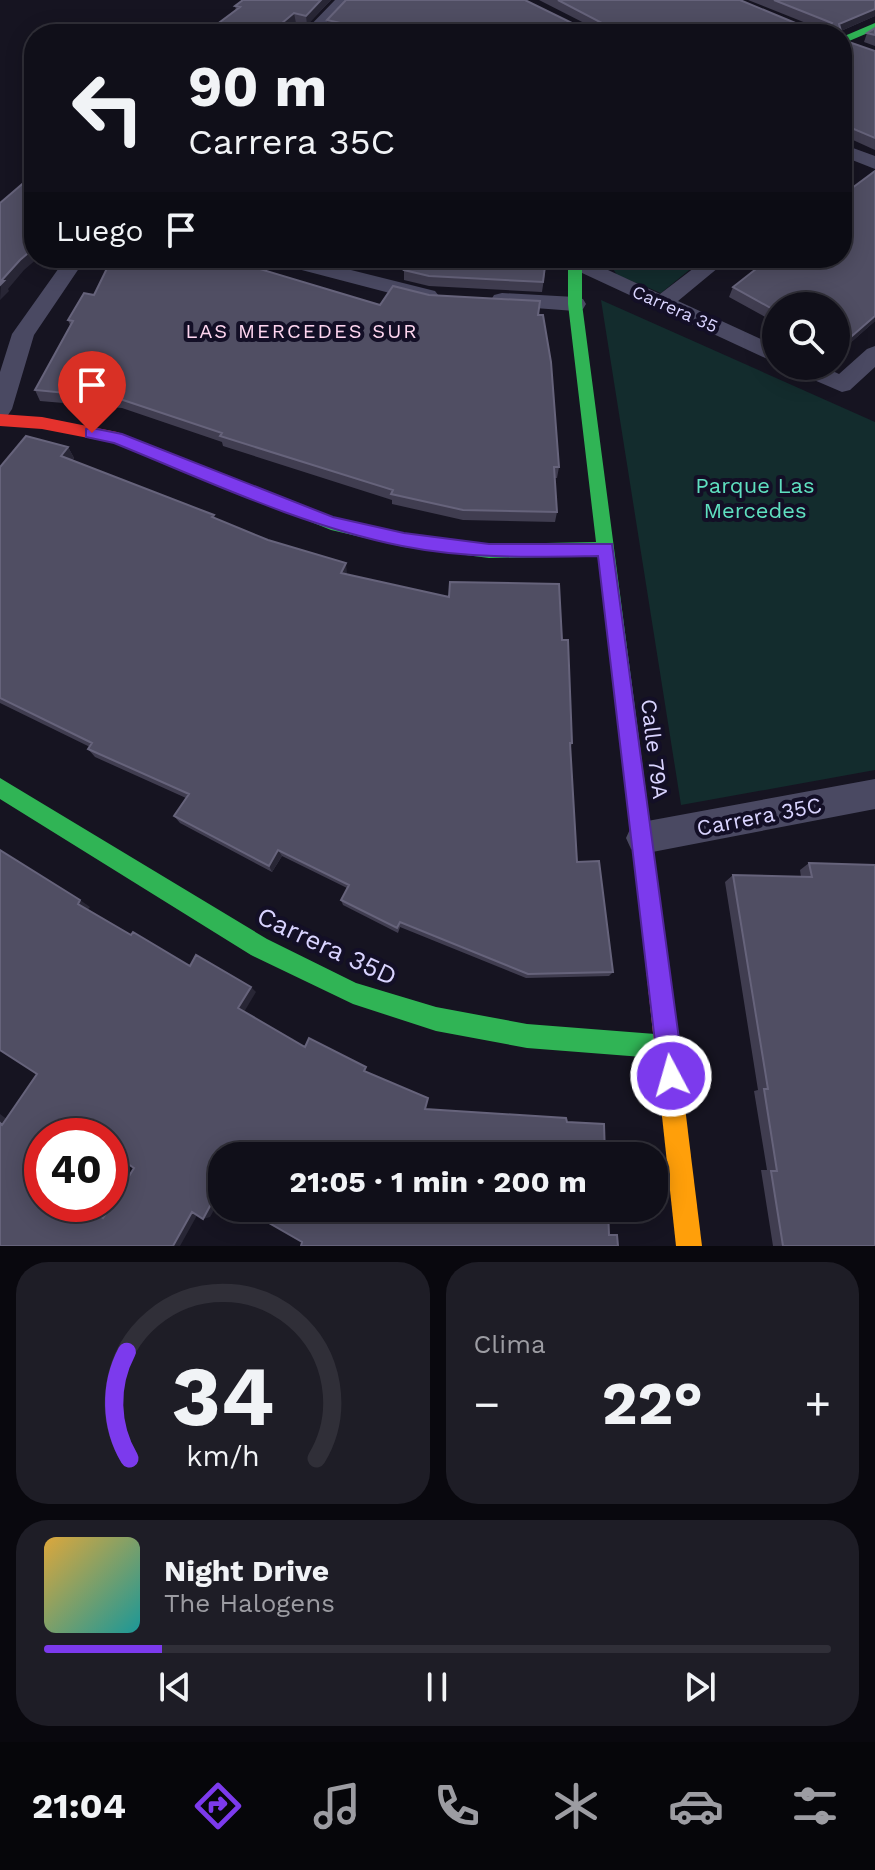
<!DOCTYPE html>
<html lang="es">
<meta charset="utf-8">
<style>
body{margin:0;font-family:"Work Sans",sans-serif;background:#1e1d26;color:#f1f3f6;height:100vh;display:flex;flex-direction:column;font-size:30px;white-space:nowrap}
*{box-sizing:border-box;margin:0}
p{font-size:26px;color:#9c9ca2}
.icon{flex:none;width:44px;height:44px;fill:none;stroke:currentColor;stroke-width:2;stroke-linecap:round;stroke-linejoin:round}
.map{position:relative;height:1246px;overflow:hidden}
.side{display:flex;flex-direction:column;gap:16px;padding:16px;background:#09080e;flex:1}
.side>*{flex:none}
.top-card{position:absolute;left:24px;top:24px;width:828px;height:244px;border-radius:32px;box-shadow:0 4px 20px #0003,0 0 0 2px #302f38;background:#100f19;color:#f1f3f6;overflow:hidden}
.buttons{position:absolute;left:762px;top:292px;display:grid;gap:16px}
.buttons a{display:grid;place-items:center;width:88px;height:88px;border-radius:50%;background:#100f19;box-shadow:0 4px 20px #0003,0 0 0 2px #302f38;font-size:40px}
.speed{position:absolute;left:24px;top:1118px;display:flex;gap:16px;font-size:40px;font-weight:700;text-align:center}
.speed>*{display:grid;place-content:center;width:104px;height:104px;border-radius:50%;background:#100f19;box-shadow:0 4px 20px #0003,0 0 0 2px #302f38;line-height:1}
.speed .limit{border:12px solid #d22;background:#fff;color:#111}
.pin{position:absolute;display:grid;place-items:center;width:68px;height:68px;color:#fff;margin:-82px -34px;border-radius:50% 50% 50% 0;rotate:-45deg;box-shadow:0 0 8px #0007}
.pin .icon{rotate:45deg}
.me{position:absolute;width:88px;margin:-44px;rotate:354deg;stroke-linejoin:round;filter:drop-shadow(0 0 6px #0008)}
.turn{display:flex;align-items:center;gap:28px;height:168px;padding:0 32px;font-size:36px}
.turn .icon{width:104px;height:104px;stroke-width:2.5}
.turn b{display:block;font-size:56px;line-height:68px}
.then{display:flex;align-items:center;height:76px;padding:0 32px;background:#0003;gap:16px;font-size:30px}
.big{font-size:60px;font-weight:700;line-height:1.1}
.side .card{flex:1;display:flex;flex-direction:column;justify-content:center;gap:12px;min-width:0;padding:0 28px;border-radius:32px;background:#1e1d26}
.side .dial{align-items:center;gap:0}
.dial svg{height:208px;overflow:visible;fill:none;stroke:#302f38;stroke-width:7;stroke-linecap:round;text-anchor:middle}
.dial text{fill:#f1f3f6;stroke:none}
.song{display:flex;align-items:center;gap:24px}
.cover{width:96px;height:96px;border-radius:12px;background:linear-gradient(135deg,hsl(40 70% 55%),hsl(180 70% 35%))}
.played{height:8px;border-radius:4px;background:linear-gradient(90deg,#7c3aed 15%,#302f38 15%)}
.keys{display:flex;justify-content:space-around;direction:ltr}
.heat{display:flex;justify-content:space-between;align-items:center;font-size:44px;direction:ltr}
.side .tiles{flex:1;display:grid;gap:16px;grid-template-columns:1fr 1fr}
.card:last-child{grid-column:span 2}
.trip{position:absolute;left:208px;top:1142px;width:460px;height:80px;border-radius:32px;background:#100f19;box-shadow:0 4px 20px #0003,0 0 0 2px #302f38;font-weight:700;line-height:80px;text-align:center}
.tab-bar{display:flex;height:128px;justify-content:space-around;align-items:center;background:#06060a;color:#9c9ca2}
.tab-bar .icon{width:56px;height:56px}
.tab-bar .current{color:#7c3aed}
.tab-bar b{font-size:36px;color:#f1f3f6}
.map>svg:first-child{display:block}
.green{fill:#132c2d}
.lines{fill:none;stroke-linecap:round;stroke-linejoin:round}
.street{fill:#4a4962;fill-rule:evenodd}
.fast{fill:#30b455;fill-rule:evenodd}
.slow{fill:#ff9f0a;fill-rule:evenodd}
.jam{fill:#e5322d;fill-rule:evenodd}
.wall{fill:#403d50}
.shaded-wall{fill:#282635}
.building{fill:#504e63;stroke:#66637b;stroke-width:2;fill-rule:evenodd}
.route{fill:#7c3aed;stroke:#51269a;stroke-width:2}
.labels{text-anchor:middle;stroke-width:8;stroke-linejoin:round;paint-order:stroke}
.far-street-label{font-size:18px;fill:#d9d4ff;stroke:#130f26}
.far-neighbourhood-label{font-size:20px;letter-spacing:2px;fill:#ffd6f0;stroke:#130f26}
.park-label{font-size:22px;fill:#5fe0c0;stroke:#130f26}
.street-label{font-size:22px;fill:#d9d4ff;stroke:#130f26}
.near-street-label{font-size:26px;fill:#d9d4ff;stroke:#130f26}
</style>
<div class="map">
<svg width="875" height="1246" viewBox="0 0 875 1246">
<rect width="100%" height="100%" fill="#161421"/>
<path class="green" d="M 606,258 L 704,258 L 661,293 L 617,275 Z
M 601,300 L 875,422 L 875,770 L 681,805 Z"/>
<g class="lines">
<path class="street" d="M 335,0 L 352,0 L 319,34 L 302,34 Z
M 842,144 L 875,156 L 875,169 L 842,156 Z
M 66,258 L 86,258 L 34,335 L 12,409 L 8,415 L 0,417 L 0,372 L 12,334 Z
M 268,258 L 303,258 L 435,291 L 439,296 L 428,303 L 271,262 Z
M 566,258 L 582,258 L 660,294 L 707,258 L 730,258 L 678,301 L 776,346 L 776,363 L 567,266 L 564,262 Z
M 502,293 L 575,297 L 583,299 L 586,304 L 583,309 L 575,311 L 494,305 L 491,300 L 494,295 Z
M 875,346 L 875,367 L 850,390 L 842,392 L 793,371 L 790,366 L 822,366 L 839,374 L 867,349 Z
M 875,779 L 875,809 L 642,854 L 631,849 L 626,838 L 631,827 L 642,822 Z"/>
<path class="fast" d="M 875,23 L 875,30 L 842,44 L 842,37 Z
M 568,258 L 582,258 L 582,304 L 652,838 L 649,845 L 642,848 L 635,845 L 632,838 L 598,556 L 489,558 L 404,547 L 331,530 L 239,493 L 237,489 L 245,483 L 333,517 L 404,533 L 489,544 L 596,542 L 568,304 Z
M 0,778 L 267,939 L 356,983 L 436,1007 L 527,1024 L 668,1035 L 676,1039 L 680,1047 L 676,1055 L 668,1059 L 527,1048 L 436,1031 L 353,1004 L 251,955 L 0,799 Z"/>
<path class="slow" d="M 642,828 L 649,831 L 652,838 L 702,1246 L 676,1246 L 632,838 L 635,831 Z"/>
<path class="jam" d="M 0,414 L 42,417 L 117,432 L 251,485 L 253,489 L 245,495 L 239,493 L 114,443 L 42,429 L 0,426 Z"/>
</g>
<path class="wall" d="M 331,0 L 307,25 L 296,23 L 282,34 L 204,34 L 236,10 L 235,6 Z
M 539,0 L 741,0 L 805,27 L 816,27 L 748,0 L 875,0 L 875,16 L 841,31 L 347,34 L 328,29 L 327,20 L 592,27 Z
M 875,28 L 875,46 L 864,42 L 867,33 Z
M 842,35 L 843,40 L 875,51 L 875,150 L 842,135 Z
M 875,171 L 875,321 L 840,352 L 836,350 L 836,306 L 776,306 L 776,323 L 729,297 L 733,287 L 844,200 L 848,191 Z
M 390,258 L 547,258 L 542,292 L 429,286 L 404,280 L 404,270 L 407,266 L 405,265 L 404,261 Z
M 94,295 L 380,305 L 429,295 L 538,315 L 559,467 L 557,478 L 555,478 L 557,512 L 555,522 L 463,520 L 392,504 L 392,500 L 223,446 L 222,442 L 122,408 L 40,401 L 35,390 L 70,325 L 68,320 Z
M 68,447 L 74,458 L 72,461 L 214,515 L 215,518 L 347,574 L 347,575 L 562,640 L 572,743 L 570,749 L 577,862 L 613,972 L 609,976 L 526,978 L 400,927 L 398,933 L 343,905 L 341,900 L 347,888 L 282,856 L 272,872 L 180,823 L 174,816 L 186,798 L 95,757 L 88,749 L 90,747 L 0,703 L 0,467 Z
M 809,863 L 875,1246 L 773,1246 L 761,1170 L 767,1170 L 754,1091 L 758,1090 L 725,882 L 733,875 L 801,877 L 800,870 Z"/>
<path class="shaded-wall" d="M 321,0 L 331,0 L 307,25 L 306,16 Z
M 875,9 L 875,16 L 836,33 L 839,24 Z
M 294,13 L 296,23 L 282,34 L 269,34 Z
M 34,248 L 34,258 L 38,258 L 24,270 L 8,289 L 9,291 L 0,300 L 1,281 L 20,260 Z
M 875,316 L 875,321 L 840,352 L 845,342 Z
M 68,447 L 74,458 L 67,468 L 61,456 Z
M 346,563 L 347,574 L 342,584 L 341,573 Z
M 278,850 L 282,856 L 272,872 L 269,866 Z
M 80,900 L 90,907 L 87,911 L 78,904 Z
M 251,987 L 256,992 L 244,1012 L 238,1008 Z
M 0,1114 L 16,1126 L 2,1125 L 0,1123 Z
M 78,1130 L 87,1136 L 75,1136 Z
M 217,1193 L 222,1196 L 210,1217 L 203,1219 Z
M 83,1204 L 97,1204 L 114,1216 L 103,1218 Z
M 200,1210 L 180,1246 L 173,1246 L 192,1212 Z"/>
<path class="building" d="M 243,0 L 321,0 L 306,16 L 294,13 L 269,34 L 204,34 L 240,7 L 235,6 Z
M 346,0 L 525,0 L 580,27 L 601,28 L 604,24 L 558,0 L 740,0 L 805,27 L 829,28 L 832,23 L 774,0 L 875,0 L 875,9 L 839,24 L 842,34 L 346,34 L 354,26 L 327,20 Z
M 875,28 L 875,35 L 867,33 Z
M 842,35 L 843,40 L 875,51 L 875,138 L 842,124 Z
M 875,171 L 875,316 L 845,342 L 836,338 L 836,306 L 776,306 L 776,311 L 733,287 L 770,258 L 842,258 L 842,201 L 852,193 L 848,191 Z
M 34,174 L 34,248 L 20,260 L 1,281 L 4,281 L 0,285 L 0,203 Z
M 112,258 L 204,258 L 230,260 L 380,305 L 393,286 L 429,295 L 540,301 L 538,315 L 543,315 L 551,362 L 559,467 L 554,467 L 557,512 L 463,510 L 391,494 L 393,490 L 220,436 L 222,433 L 117,398 L 35,390 L 73,321 L 68,320 L 84,293 L 94,295 Z
M 412,258 L 546,258 L 543,282 L 429,276 L 404,270 Z
M 26,436 L 68,447 L 61,456 L 214,515 L 212,517 L 268,540 L 346,563 L 341,573 L 449,597 L 450,582 L 559,584 L 562,640 L 568,640 L 572,743 L 570,743 L 577,862 L 599,861 L 613,972 L 528,974 L 400,922 L 397,928 L 341,900 L 349,885 L 278,850 L 269,866 L 174,816 L 189,794 L 88,749 L 92,743 L 0,698 L 0,467 Z
M 0,850 L 80,900 L 78,904 L 131,935 L 133,932 L 190,966 L 196,955 L 251,987 L 238,1008 L 305,1047 L 309,1038 L 366,1067 L 364,1071 L 428,1098 L 425,1109 L 566,1118 L 567,1122 L 604,1124 L 605,1156 L 222,1156 L 222,1196 L 217,1193 L 203,1219 L 192,1212 L 173,1246 L 0,1246 L 0,1123 L 2,1125 L 37,1074 L 0,1050 ZM 78,1130 L 87,1136 L 110,1136 L 110,1152 L 134,1168 L 103,1218 L 83,1204 L 42,1204 L 42,1136 L 75,1136 Z
M 809,863 L 875,865 L 875,1246 L 783,1246 L 771,1171 L 777,1171 L 764,1089 L 768,1089 L 733,875 L 812,877 Z
M 243,1208 L 608,1208 L 609,1235 L 617,1235 L 618,1246 L 301,1246 L 302,1242 Z"/>
<path class="route" d="M 92,428 L 122,434 L 333,517 L 404,533 L 489,544 L 612,544 L 684,1076 L 680,1084 L 671,1088 L 663,1084 L 659,1076 L 598,556 C 532,557 467,559 402,546 C 302,526 208,481 114,443 L 86,437 L 86,429 Z"/>
<g class="labels">
<g class="far-street-label">
<text transform="translate(675 309) rotate(24)" y="6">Carrera 35</text>
</g>
<g class="far-neighbourhood-label">
<text x="302" y="338">LAS MERCEDES SUR</text>
</g>
<g class="park-label">
<text x="755" y="493">Parque Las<tspan x="755" dy="25">Mercedes</tspan></text>
</g>
<g class="street-label">
<text transform="translate(655 749) rotate(83)" y="8">Calle 79A</text>
<text transform="translate(759 816) rotate(-11)" y="8">Carrera 35C</text>
</g>
<g class="near-street-label">
<text transform="translate(327 946) rotate(25)" y="9">Carrera 35D</text>
</g>
</g>
</svg>
<div class="buttons">
<a><svg class="icon" aria-label="search" viewBox="0 0 24 24"><circle cx="10" cy="10" r="6"/><path d="M15 15l6 6"/></svg></a>
</div>
<div class="speed"><div class="limit">40</div></div>
<div class="pin" style="left:92px;top:433px;background:#d93025"><svg class="icon" aria-label="arrive" viewBox="0 0 24 24"><path d="M6 21V4h12l-3 4 3 4H6"/></svg></div>
<svg class="me" style="left:671px;top:1076px" viewBox="-20 -20 40 40"><circle r="17" fill="#7c3aed" stroke="#fff" stroke-width="3"/><path d="M0-11L8 9 0 5-8 9z" fill="#fff"/></svg>
<div class="trip">21:05 · 1 min · 200 m</div>
<div class="top-card">
<div class="turn"><svg class="icon" aria-label="left" viewBox="0 0 24 24"><path d="M17 20v-9H6M10 6l-5 5 5 5"/></svg><div><b>90 m</b>Carrera 35C</div></div>
<div class="then">Luego<svg class="icon" aria-label="arrive" viewBox="0 0 24 24"><path d="M6 21V4h12l-3 4 3 4H6"/></svg></div>
</div>
</div>
<section class="side">
<div class="tiles">
<div class="card dial"><svg viewBox="0 0 100 80">
<path d="M14 69A42 42 0 1 1 86 69"/>
<path d="M14 69A42 42 0 0 1 13 28" stroke="#7c3aed"/>
<text x="50" y="56" font-size="32" font-weight="700">34</text>
<text x="50" y="72" font-size="11">km/h</text>
</svg></div>
<div class="card"><p>Clima</p>
<div class="heat"><a>−</a><b class="big">22°</b><a>+</a></div>
</div>
<div class="card">
<div class="song"><i class="cover"></i><div><b>Night Drive</b><p>The Halogens</p></div></div>
<div class="played"></div>
<div class="keys"><svg class="icon" aria-label="previous" viewBox="0 0 24 24"><path d="M18 5L8 12l10 7zM5 5v14"/></svg><svg class="icon" aria-label="pause" viewBox="0 0 24 24"><path d="M8 5v14M16 5v14"/></svg><svg class="icon" aria-label="next" viewBox="0 0 24 24"><path d="M6 5l10 7-10 7zM19 5v14"/></svg></div>
</div>
</div>
</section>
<nav class="tab-bar">
<b>21:04</b>
<svg class="icon current" aria-label="directions" viewBox="0 0 24 24"><path d="M12 3l9 9-9 9-9-9zM9 14v-3h6M13 9l2 2-2 2"/></svg>
<svg class="icon" aria-label="music" viewBox="0 0 24 24"><path d="M9 18V5l10-2v13"/><circle cx="6" cy="18" r="3"/><circle cx="16" cy="16" r="3"/></svg>
<svg class="icon" aria-label="phone" viewBox="0 0 24 24"><path d="M5 4h4l2 5-3 2q2 4 5 5l2-3 5 2v4C11 20 4 13 5 4z"/></svg>
<svg class="icon" aria-label="climate" viewBox="0 0 24 24"><path d="M12 3v18M4 7l16 10M4 17L20 7"/></svg>
<svg class="icon" aria-label="car" viewBox="0 0 24 24"><path d="M5 17H2v-5l4-1 3-4h7l3 4 3 1v5h-3M9 17h6M6 11h13"/><circle cx="7" cy="17" r="2"/><circle cx="17" cy="17" r="2"/></svg>
<svg class="icon" aria-label="filters" viewBox="0 0 24 24"><path d="M4 7h16M4 17h16"/><circle cx="9" cy="7" r="2"/><circle cx="15" cy="17" r="2"/></svg>
</nav>
